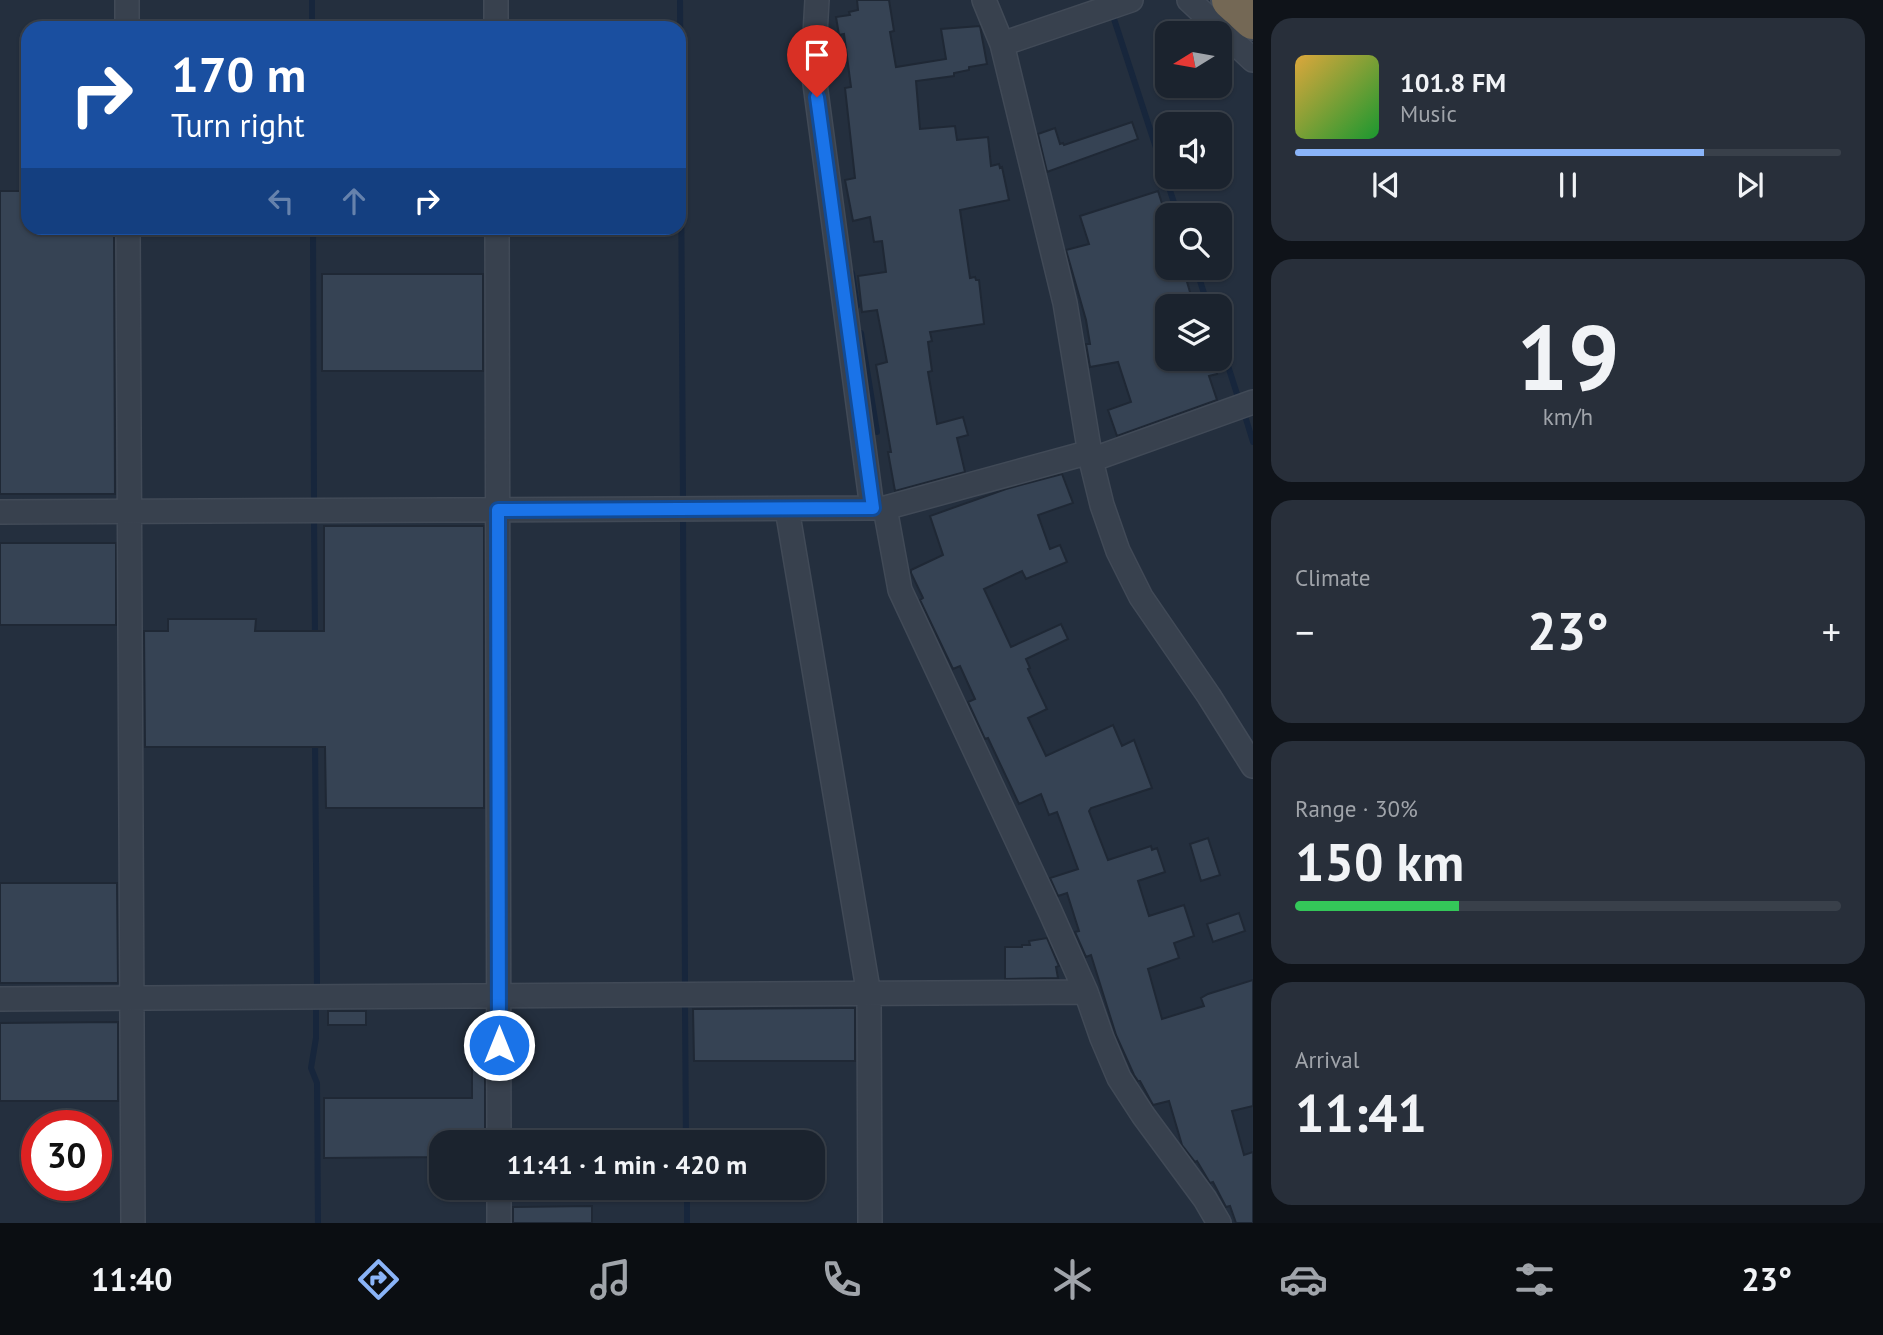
<!DOCTYPE html>
<meta charset="utf-8">
<style>
body{margin:0;font-family:"PT Sans",sans-serif;background:#282f3a;color:#f1f3f6;height:100vh;display:flex;flex-direction:column;font-size:26px;white-space:nowrap}
*{box-sizing:border-box;margin:0}
p{font-size:23px;color:#a0a4aa}
.icon{flex:none;width:38px;height:38px;fill:none;stroke:currentColor;stroke-width:2;stroke-linecap:round;stroke-linejoin:round}
.map{position:relative;flex:1;overflow:hidden}
.details{display:flex;flex-direction:column;gap:18px;padding:18px;background:#0f1319;width:630px}
.details>*{flex:none}
.guide{position:absolute;left:21px;top:21px;width:665px;height:214px;border-radius:21px;box-shadow:0 2px 5px #0004,0 0 0 2px #39404a;background:#1a4fa0;color:#fff;overflow:hidden}
.needle{width:46px;rotate:259deg}
.tools{position:absolute;left:1155px;top:21px;display:grid;gap:14px}
.tools a{display:grid;place-items:center;width:77px;height:77px;border-radius:14px;background:#1b232e;box-shadow:0 2px 5px #0004,0 0 0 2px #39404a;font-size:35px}
.speed{position:absolute;left:21px;top:1110px;display:flex;gap:14px;font-size:35px;font-weight:700;text-align:center}
.speed>*{display:grid;place-content:center;width:91px;height:91px;border-radius:50%;background:#1b232e;box-shadow:0 2px 5px #0004,0 0 0 2px #39404a;line-height:1}
.speed .limit{border:10px solid #d22;background:#fff;color:#111}
.pin{position:absolute;display:grid;place-items:center;width:60px;height:60px;color:#fff;margin:-72px -30px;border-radius:50% 50% 50% 0;rotate:-45deg;box-shadow:0 0 7px #0007}
.pin .icon{rotate:45deg}
.me{position:absolute;width:77px;margin:-38px;rotate:0deg;stroke-linejoin:round;filter:drop-shadow(0 0 5px #0008)}
.turn{display:flex;align-items:center;gap:24px;height:147px;padding:0 35px;font-size:32px}
.turn .icon{width:91px;height:91px;stroke-width:2.5}
.turn b{display:block;font-size:49px;line-height:60px}
.lanes{display:flex;align-items:center;height:66px;padding:0 35px;background:#0003;justify-content:center;gap:35px;direction:ltr}
.lanes .off{opacity:.35}
.big{font-size:52px;font-weight:600;line-height:1.1}
.details .tile{flex:1;display:flex;flex-direction:column;justify-content:center;gap:10px;min-width:0;padding:0 24px;border-radius:21px;background:#282f3a}
.details .dial{align-items:center;gap:0}
.dial b{font-size:91px;line-height:1}
.song{display:flex;align-items:center;gap:21px}
.cover{width:84px;height:84px;border-radius:10px;background:linear-gradient(135deg,hsl(40 70% 55%),hsl(130 70% 35%))}
.played{height:7px;border-radius:4px;background:linear-gradient(90deg,#8ab4f8 75%,#39404a 75%)}
.keys{display:flex;justify-content:space-around;direction:ltr}
.heat{display:flex;justify-content:space-between;align-items:center;font-size:38px;direction:ltr}
.charge{height:10px;border-radius:5px;background:linear-gradient(90deg,#34c759 30%,#39404a 0)}
.trip{position:absolute;left:429px;top:1130px;width:396px;height:70px;border-radius:21px;background:#1b232e;box-shadow:0 2px 5px #0004,0 0 0 2px #39404a;font-weight:600;line-height:70px;text-align:center}
.dock{display:flex;height:112px;justify-content:space-around;align-items:center;background:#0b0e12;color:#a0a4aa}
.dock .icon{width:49px;height:49px}
.dock .selected{color:#8ab4f8}
.dock b{font-size:32px;color:#f1f3f6}
main{display:flex;flex:1;min-height:0}
.map>svg:first-child{display:block}
.lines{fill:none;stroke-linecap:round;stroke-linejoin:round}
.stream{stroke:#17263c;stroke-width:6}
.building{fill:#364354;stroke:#1f2835;stroke-width:2}
.street-casing{stroke:#414a57;stroke-width:26}
.highway-casing{stroke:#434c59;stroke-width:42}
.street{stroke:#38414e;stroke-width:23}
.highway{stroke:#746855;stroke-width:38}
.route-casing{stroke:#114b97;stroke-width:18}
.route{stroke:#1a73e8;stroke-width:12}
</style>
<main>
<div class="map">
<svg width="1253" height="1223" viewBox="0 0 1253 1223">
<rect width="100%" height="100%" fill="#242f3e"/>
<g class="lines">
<path class="stream" d="M 312,0 L 312,28
M 680,0 L 683,499
M 1114,19 L 1178,215
M 313,228 L 314,501
M 1196,268 L 1208,306
M 852,273 L 857,306
M 861,333 L 877,432
M 1220,341 L 1237,394
M 1246,419 L 1253,442
M 683,517 L 685,988
M 314,519 L 315,637
M 315,739 L 317,986
M 685,1006 L 686,1143
M 316,1010 L 316,1038 L 311,1068 L 317,1083 L 318,1223
M 687,1188 L 687,1223"/>
</g>
<path class="building" d="M 857,0 L 889,0 L 894,31 L 890,32 L 896,67 L 946,59 L 941,29 L 980,26 L 987,64 L 969,67 L 969,70 L 954,73 L 954,76 L 916,81 L 920,129 L 955,126 L 957,140 L 988,137 L 991,166 L 999,164 L 1000,168 L 1002,167 L 1009,200 L 960,210 L 970,278 L 975,277 L 976,280 L 979,280 L 984,324 L 930,332 L 932,341 L 928,342 L 932,371 L 928,372 L 937,424 L 963,417 L 968,435 L 957,438 L 965,472 L 895,491 L 888,452 L 891,452 L 876,365 L 887,362 L 877,310 L 862,312 L 858,276 L 886,272 L 882,241 L 874,242 L 870,217 L 853,221 L 845,180 L 855,178 L 845,88 L 851,87 L 844,34 L 839,35 L 836,17 L 850,15 L 849,12 L 858,10 Z
M 1132,122 L 1138,139 L 1047,172 L 1038,134 L 1055,128 L 1060,144 L 1063,143 L 1064,145 Z
M 0,191 L 28,191 L 28,228 L 114,228 L 115,494 L 0,494 Z
M 1158,191 L 1167,219 L 1167,268 L 1183,268 L 1194,306 L 1167,306 L 1167,359 L 1212,359 L 1217,374 L 1209,376 L 1217,400 L 1117,436 L 1108,410 L 1131,402 L 1118,362 L 1090,367 L 1086,344 L 1090,344 L 1086,320 L 1066,250 L 1089,244 L 1080,216 Z
M 322,274 L 483,274 L 483,371 L 322,371 Z
M 1062,474 L 1073,503 L 1038,515 L 1050,549 L 1060,545 L 1067,562 L 1026,579 L 1022,571 L 984,589 L 1011,647 L 1061,624 L 1068,639 L 1026,659 L 1030,668 L 1028,669 L 1047,709 L 1028,718 L 1046,756 L 1113,725 L 1122,746 L 1134,740 L 1152,788 L 1091,808 L 1089,811 L 1108,860 L 1151,846 L 1152,850 L 1157,848 L 1165,872 L 1138,881 L 1149,916 L 1184,905 L 1194,936 L 1174,943 L 1179,958 L 1148,969 L 1162,1019 L 1204,1006 L 1201,998 L 1208,994 L 1253,980 L 1253,1106 L 1232,1111 L 1244,1155 L 1253,1152 L 1253,1223 L 1236,1223 L 1230,1206 L 1226,1207 L 1213,1182 L 1210,1183 L 1197,1161 L 1195,1162 L 1182,1145 L 1169,1101 L 1153,1105 L 1140,1081 L 1138,1081 L 1134,1075 L 1116,1035 L 1091,955 L 1086,957 L 1075,932 L 1079,931 L 1067,893 L 1058,896 L 1050,878 L 1078,869 L 1057,812 L 1049,815 L 1041,794 L 1019,804 L 988,738 L 985,739 L 968,702 L 975,699 L 960,666 L 953,669 L 920,600 L 923,598 L 911,573 L 911,570 L 943,555 L 930,516 L 1006,489 Z
M 324,526 L 484,526 L 484,808 L 326,808 L 325,747 L 145,747 L 144,631 L 168,631 L 168,619 L 256,619 L 255,631 L 324,631 Z
M 0,543 L 116,543 L 116,625 L 0,625 Z
M 1208,838 L 1220,875 L 1201,881 L 1190,844 Z
M 0,883 L 117,883 L 118,983 L 0,983 Z
M 1239,913 L 1245,931 L 1213,942 L 1207,924 Z
M 1047,938 L 1059,966 L 1056,967 L 1058,978 L 1005,979 L 1005,947 L 1022,947 L 1022,945 L 1030,945 L 1029,941 Z
M 843,1008 L 855,1008 L 855,1061 L 694,1061 L 693,1009 Z
M 328,1011 L 366,1011 L 366,1025 L 328,1025 Z
M 118,1022 L 118,1101 L 0,1101 L 0,1023 Z
M 472,1066 L 485,1066 L 485,1143 L 441,1143 L 441,1157 L 324,1158 L 324,1098 L 472,1098 Z
M 592,1206 L 592,1223 L 513,1223 L 513,1207 Z"/>
<g class="lines">
<defs>
<path id="street" d="M 127,0 L 127,28
M 496,0 L 496,28
M 817,0 L 813,69 L 872,508
M 984,0 L 1002,44 L 1065,303 L 1091,460 L 1102,505 L 1118,551 L 1141,597 L 1209,696 L 1253,766
M 1189,0 L 1253,60
M 1002,44 L 1131,0
M 128,228 L 133,1223
M 497,228 L 499,1143
M 1091,460 L 1253,402
M 885,508 L 900,590 L 1050,911 L 1086,992 L 1102,1038 L 1119,1078 L 1143,1115 L 1205,1199 L 1219,1223
M 787,509 L 869,995 L 870,1223
M 0,512 L 872,508 L 885,508 L 1090,452
M 0,999 L 1086,992
M 499,1188 L 499,1223"/>
<path id="highway" d="M 1231,0 L 1253,20"/>
</defs>
<use href="#street" class="street-casing"/>
<use href="#highway" class="highway-casing"/>
<use href="#street" class="street"/>
<use href="#highway" class="highway"/>
</g>
<g class="lines">
<defs>
<path id="route" d="M 499,1045 L 498,510 L 873,508 L 817,97"/>
</defs>
<use href="#route" class="route-casing"/>
<use href="#route" class="route"/>
</g>
</svg>
<div class="tools">
<a><svg class="needle" viewBox="-14 -14 28 28"><path d="M0-13l5 13h-10z" fill="#e53935"/><path d="M0 13l5-13h-10z" fill="#a0a4aa"/></svg></a>
<a><svg class="icon" aria-label="sound" viewBox="0 0 24 24"><path d="M4 9h4l5-4v14l-5-4H4zM17 9q2 3 0 6"/></svg></a>
<a><svg class="icon" aria-label="search" viewBox="0 0 24 24"><circle cx="10" cy="10" r="6"/><path d="M15 15l6 6"/></svg></a>
<a><svg class="icon" aria-label="layers" viewBox="0 0 24 24"><path d="M12 4l9 5-9 5-9-5zM3 14l9 5 9-5"/></svg></a>
</div>
<div class="speed"><div class="limit">30</div></div>
<div class="pin" style="left:817px;top:97px;background:#d93025"><svg class="icon" aria-label="arrive" viewBox="0 0 24 24"><path d="M6 21V4h12l-3 4 3 4H6"/></svg></div>
<svg class="me" style="left:499px;top:1045px" viewBox="-20 -20 40 40"><circle r="17" fill="#1a73e8" stroke="#fff" stroke-width="3"/><path d="M0-11L8 9 0 5-8 9z" fill="#fff"/></svg>
<div class="trip">11:41 · 1 min · 420 m</div>
<div class="guide">
<div class="turn"><svg class="icon" aria-label="right" viewBox="0 0 24 24"><path d="M7 20v-9h11M14 6l5 5-5 5"/></svg><div><b>170 m</b>Turn right</div></div>
<div class="lanes"><svg class="icon off" aria-label="left" viewBox="0 0 24 24"><path d="M17 20v-9H6M10 6l-5 5 5 5"/></svg><svg class="icon off" aria-label="ahead" viewBox="0 0 24 24"><path d="M12 20V5M6 11l6-6 6 6"/></svg><svg class="icon" aria-label="right" viewBox="0 0 24 24"><path d="M7 20v-9h11M14 6l5 5-5 5"/></svg></div>
</div>
</div>
<section class="details">
<div class="tile">
<div class="song"><i class="cover"></i><div><b>101.8 FM</b><p>Music</p></div></div>
<div class="played"></div>
<div class="keys"><svg class="icon" aria-label="previous" viewBox="0 0 24 24"><path d="M18 5L8 12l10 7zM5 5v14"/></svg><svg class="icon" aria-label="pause" viewBox="0 0 24 24"><path d="M8 5v14M16 5v14"/></svg><svg class="icon" aria-label="next" viewBox="0 0 24 24"><path d="M6 5l10 7-10 7zM19 5v14"/></svg></div>
</div>
<div class="tile dial"><b>19</b><p>km/h</p></div>
<div class="tile"><p>Climate</p>
<div class="heat"><a>−</a><b class="big">23°</b><a>+</a></div>
</div>
<div class="tile"><p>Range · 30%</p><b class="big">150 km</b><div class="charge"></div></div>
<div class="tile"><p>Arrival</p><b class="big">11:41</b></div>
</section>
</main>
<nav class="dock">
<b>11:40</b>
<svg class="icon selected" aria-label="directions" viewBox="0 0 24 24"><path d="M12 3l9 9-9 9-9-9zM9 14v-3h6M13 9l2 2-2 2"/></svg>
<svg class="icon" aria-label="music" viewBox="0 0 24 24"><path d="M9 18V5l10-2v13"/><circle cx="6" cy="18" r="3"/><circle cx="16" cy="16" r="3"/></svg>
<svg class="icon" aria-label="phone" viewBox="0 0 24 24"><path d="M5 4h4l2 5-3 2q2 4 5 5l2-3 5 2v4C11 20 4 13 5 4z"/></svg>
<svg class="icon" aria-label="climate" viewBox="0 0 24 24"><path d="M12 3v18M4 7l16 10M4 17L20 7"/></svg>
<svg class="icon" aria-label="car" viewBox="0 0 24 24"><path d="M5 17H2v-5l4-1 3-4h7l3 4 3 1v5h-3M9 17h6M6 11h13"/><circle cx="7" cy="17" r="2"/><circle cx="17" cy="17" r="2"/></svg>
<svg class="icon" aria-label="filters" viewBox="0 0 24 24"><path d="M4 7h16M4 17h16"/><circle cx="9" cy="7" r="2"/><circle cx="15" cy="17" r="2"/></svg>
<b>23°</b>
</nav>
